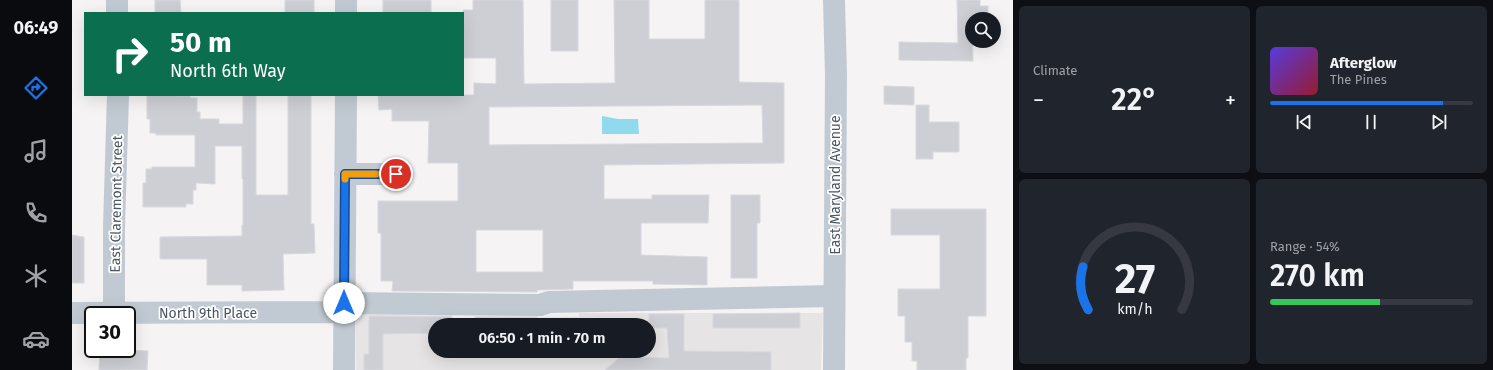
<!DOCTYPE html>
<meta charset="utf-8">
<style>
body{margin:0;font-family:"Fira Sans",sans-serif;background:#20242c;color:#f1f3f6;height:100vh;display:flex;flex-direction:column;font-size:15px;white-space:nowrap}
*{box-sizing:border-box;margin:0}
p{font-size:13px;color:#9ea1a6}
.icon{flex:none;width:22px;height:22px;fill:none;stroke:currentColor;stroke-width:2;stroke-linecap:round;stroke-linejoin:round}
.map{position:relative;flex:1;overflow:hidden}
.sheet{display:flex;flex-direction:column;gap:6px;padding:6px;background:#0d0f14;width:480px}
.sheet>*{flex:none}
.hud{position:absolute;left:12px;top:12px;width:380px;height:84px;border-radius:0px;box-shadow:0 4px 16px #0002;background:#0b6e4f;color:#fff;overflow:hidden}
.buttons{position:absolute;left:893px;top:12px;display:grid;gap:8px}
.buttons a{display:grid;place-items:center;width:36px;height:36px;border-radius:50%;background:#171b24;box-shadow:0 4px 16px #0002;font-size:20px}
.speed{position:absolute;left:12px;top:306px;display:flex;gap:8px;font-size:20px;font-weight:700;text-align:center}
.speed>*{display:grid;place-content:center;width:52px;height:52px;border-radius:50%;background:#171b24;box-shadow:0 4px 16px #0002;line-height:1}
.speed .limit{border:2px solid #111;border-radius:6px;background:#fff;color:#111}
.pin{position:absolute;display:grid;place-items:center;width:34px;height:34px;color:#fff;margin:-17px;border:2px solid #fff;border-radius:50%;box-shadow:0 1px 4px #0007}
.me{position:absolute;width:44px;margin:-22px;rotate:0deg;stroke-linejoin:round;filter:drop-shadow(0 0 3px #0008)}
.turn{display:flex;align-items:center;gap:14px;height:84px;padding:0 20px;font-size:18px}
.turn .icon{width:52px;height:52px;stroke-width:2.5}
.turn b{display:block;font-size:28px;line-height:34px}
.big{font-size:30px;font-weight:600;line-height:1.1}
.sheet .card{flex:1;display:flex;flex-direction:column;justify-content:center;gap:6px;min-width:0;padding:0 14px;border-radius:6px;background:#20242c}
.sheet .dial{align-items:center;gap:0}
.dial svg{height:104px;overflow:visible;fill:none;stroke:#363941;stroke-width:7;stroke-linecap:round;text-anchor:middle}
.dial text{fill:#f1f3f6;stroke:none}
.song{display:flex;align-items:center;gap:12px}
.cover{width:48px;height:48px;border-radius:6px;background:linear-gradient(135deg,hsl(250 70% 55%),hsl(350 70% 35%))}
.played{height:4px;border-radius:2px;background:linear-gradient(90deg,#1a73e8 85%,#363941 85%)}
.keys{display:flex;justify-content:space-around;direction:ltr}
.heat{display:flex;justify-content:space-between;align-items:center;font-size:22px;direction:ltr}
.charge{height:6px;border-radius:3px;background:linear-gradient(90deg,#34c759 54%,#363941 0)}
.sheet .tiles{flex:1;display:grid;gap:6px;grid-template-columns:repeat(2,1fr)}
.trip{position:absolute;left:356px;top:318px;width:228px;height:40px;border-radius:20px;background:#171b24;box-shadow:0 4px 16px #0002;font-weight:600;line-height:40px;text-align:center}
main{display:flex;flex:1;min-height:0}
.dock{display:flex;flex-direction:column;width:72px;justify-content:space-around;align-items:center;background:#090b0e;color:#9ea1a6}
.dock .icon{width:28px;height:28px}
.dock .on{color:#1a73e8}
.dock b{font-size:18px;color:#f1f3f6}
.map>svg:first-child{display:block}
.education{fill:#e6e4e5;fill-rule:evenodd}
.water{fill:#90daee}
.building{fill:#cdcfd5;stroke:#d7d9de;fill-rule:evenodd}
.lines{fill:none;stroke-linecap:round;stroke-linejoin:round}
.minor{stroke:#c1cad2;stroke-width:22}
.route-casing{stroke:#114b97;stroke-width:10}
.route{stroke:#1a73e8;stroke-width:7}
.slow{stroke:#f59e0b;stroke-width:7}
.labels{text-anchor:middle;stroke-width:3.5;stroke-linejoin:round;paint-order:stroke}
.street-label{font-size:14px;fill:#4a5661;stroke:#fff}
</style>
<main>
<nav class="dock">
<b>06:49</b>
<svg class="icon on" aria-label="directions" viewBox="0 0 24 24"><path d="M12 3l9 9-9 9-9-9zM9 14v-3h6M13 9l2 2-2 2"/></svg>
<svg class="icon" aria-label="music" viewBox="0 0 24 24"><path d="M9 18V5l10-2v13"/><circle cx="6" cy="18" r="3"/><circle cx="16" cy="16" r="3"/></svg>
<svg class="icon" aria-label="phone" viewBox="0 0 24 24"><path d="M5 4h4l2 5-3 2q2 4 5 5l2-3 5 2v4C11 20 4 13 5 4z"/></svg>
<svg class="icon" aria-label="climate" viewBox="0 0 24 24"><path d="M12 3v18M4 7l16 10M4 17L20 7"/></svg>
<svg class="icon" aria-label="car" viewBox="0 0 24 24"><path d="M5 17H2v-5l4-1 3-4h7l3 4 3 1v5h-3M9 17h6M6 11h13"/><circle cx="7" cy="17" r="2"/><circle cx="17" cy="17" r="2"/></svg>
</nav>
<div class="map">
<svg width="941" height="370" viewBox="0 0 941 370">
<rect width="100%" height="100%" fill="#f5f3f3"/>
<path class="education" d="M 380,312 L 381,318 L 507,317 L 507,313 L 751,313 L 749,370 L 284,370 L 284,313 ZM 363,325 L 577,325 L 577,351 L 363,351 Z"/>
<path class="water" d="M 530,116 L 546,119 L 566,119 L 567,134 L 530,134 Z"/>
<path class="building" d="M 83,0 L 108,0 L 109,13 L 83,13 Z
M 213,0 L 242,0 L 242,13 L 213,13 Z
M 311,0 L 359,0 L 359,13 L 311,13 Z
M 401,0 L 451,0 L 452,84 L 543,83 L 542,0 L 577,0 L 577,39 L 633,39 L 633,0 L 667,0 L 667,82 L 712,83 L 712,163 L 532,165 L 532,199 L 580,199 L 580,195 L 637,195 L 636,223 L 569,223 L 569,255 L 635,257 L 635,285 L 581,284 L 581,281 L 501,281 L 501,289 L 465,290 L 465,292 L 320,291 L 321,281 L 309,281 L 309,233 L 306,233 L 306,201 L 386,201 L 386,163 L 356,163 L 357,121 L 320,121 L 320,109 L 307,110 L 306,95 L 402,95 L 402,83 L 424,84 L 424,58 L 391,58 L 391,10 L 401,10 ZM 690,105 L 691,143 L 417,145 L 417,107 ZM 404,230 L 471,230 L 471,272 L 404,272 Z
M 479,0 L 506,0 L 506,51 L 479,51 Z
M 885,0 L 908,0 L 908,6 L 916,6 L 916,19 L 900,19 L 901,61 L 827,60 L 827,42 L 886,43 Z
M 812,86 L 842,87 L 842,105 L 812,104 Z
M 75,95 L 118,96 L 118,98 L 125,98 L 125,112 L 128,112 L 128,119 L 147,119 L 147,124 L 171,124 L 171,95 L 184,95 L 184,195 L 216,195 L 216,95 L 239,95 L 239,224 L 242,224 L 243,253 L 211,254 L 212,290 L 170,291 L 170,285 L 135,285 L 135,259 L 88,259 L 88,237 L 170,236 L 170,225 L 171,225 L 171,179 L 170,179 L 170,146 L 143,146 L 143,184 L 124,183 L 124,190 L 121,190 L 121,204 L 114,204 L 114,207 L 71,207 L 71,183 L 74,183 L 74,169 L 80,169 L 80,167 L 123,167 L 123,135 L 84,135 L 84,133 L 78,133 L 78,119 L 75,119 Z
M 844,105 L 857,105 L 857,122 L 887,122 L 887,152 L 861,152 L 861,159 L 844,159 Z
M 659,195 L 688,195 L 688,223 L 685,223 L 685,278 L 659,278 Z
M 819,209 L 914,209 L 914,316 L 896,316 L 896,358 L 894,358 L 894,370 L 845,370 L 845,361 L 840,361 L 840,342 L 833,342 L 833,316 L 826,316 L 826,289 L 868,289 L 868,235 L 819,235 Z
M 0,235 L 12,237 L 12,283 L 0,283 Z
M 728,313 L 728,328 L 641,328 L 641,314 Z
M 577,314 L 612,314 L 612,351 L 699,352 L 699,370 L 533,370 L 548,357 L 597,358 L 595,328 L 577,328 Z
M 297,316 L 379,317 L 379,325 L 363,325 L 363,333 L 311,334 L 311,370 L 292,370 L 292,354 L 297,354 Z
M 403,317 L 465,317 L 465,325 L 403,325 Z
M 28,349 L 76,351 L 75,370 L 27,370 Z"/>
<g class="lines">
<path class="minor" d="M 45,0 L 45,13
M 274,13 L 274,0
M 273,174 L 324,174
M 272,303 L 468,305 L 477,302 L 762,296
M 0,313 L 272,312
M 42,313 L 42,227 L 46,95
M 272,370 L 274,95
M 762,370 L 764,75 L 762,0"/>
</g>
<g class="lines">
<defs>
<path id="route" d="M 272,303 L 273,174 L 324,174"/>
</defs>
<use href="#route" class="route-casing"/>
<use href="#route" class="route"/>
<path class="slow" d="M 273,179 L 273,174 L 304,174"/>
</g>
<g class="labels">
<g class="street-label">
<text transform="translate(763 185) rotate(-90)" y="5">East Maryland Avenue</text>
<text transform="translate(44 204) rotate(-89)" y="5">East Claremont Street</text>
<text x="136" y="318">North 9th Place</text>
</g>
</g>
</svg>
<div class="buttons">
<a><svg class="icon" aria-label="search" viewBox="0 0 24 24"><circle cx="10" cy="10" r="6"/><path d="M15 15l6 6"/></svg></a>
</div>
<div class="speed"><div class="limit">30</div></div>
<div class="pin" style="left:324px;top:174px;background:#d93025"><svg class="icon" aria-label="arrive" viewBox="0 0 24 24"><path d="M6 21V4h12l-3 4 3 4H6"/></svg></div>
<svg class="me" style="left:272px;top:303px" viewBox="-20 -20 40 40"><circle r="19" fill="#fff"/><path d="M0-13L10 11 0 6-10 11z" fill="#1a73e8"/></svg>
<div class="trip">06:50 · 1 min · 70 m</div>
<div class="hud">
<div class="turn"><svg class="icon" aria-label="right" viewBox="0 0 24 24"><path d="M7 20v-9h11M14 6l5 5-5 5"/></svg><div><b>50 m</b>North 6th Way</div></div>
</div>
</div>
<section class="sheet">
<div class="tiles">
<div class="card"><p>Climate</p>
<div class="heat"><a>−</a><b class="big">22°</b><a>+</a></div>
</div>
<div class="card">
<div class="song"><i class="cover"></i><div><b>Afterglow</b><p>The Pines</p></div></div>
<div class="played"></div>
<div class="keys"><svg class="icon" aria-label="previous" viewBox="0 0 24 24"><path d="M18 5L8 12l10 7zM5 5v14"/></svg><svg class="icon" aria-label="pause" viewBox="0 0 24 24"><path d="M8 5v14M16 5v14"/></svg><svg class="icon" aria-label="next" viewBox="0 0 24 24"><path d="M6 5l10 7-10 7zM19 5v14"/></svg></div>
</div>
<div class="card dial"><svg viewBox="0 0 100 80">
<path d="M14 69A42 42 0 1 1 86 69"/>
<path d="M14 69A42 42 0 0 1 10 36" stroke="#1a73e8"/>
<text x="50" y="56" font-size="32" font-weight="700">27</text>
<text x="50" y="72" font-size="11">km/h</text>
</svg></div>
<div class="card"><p>Range · 54%</p><b class="big">270 km</b><div class="charge"></div></div>
</div>
</section>
</main>
